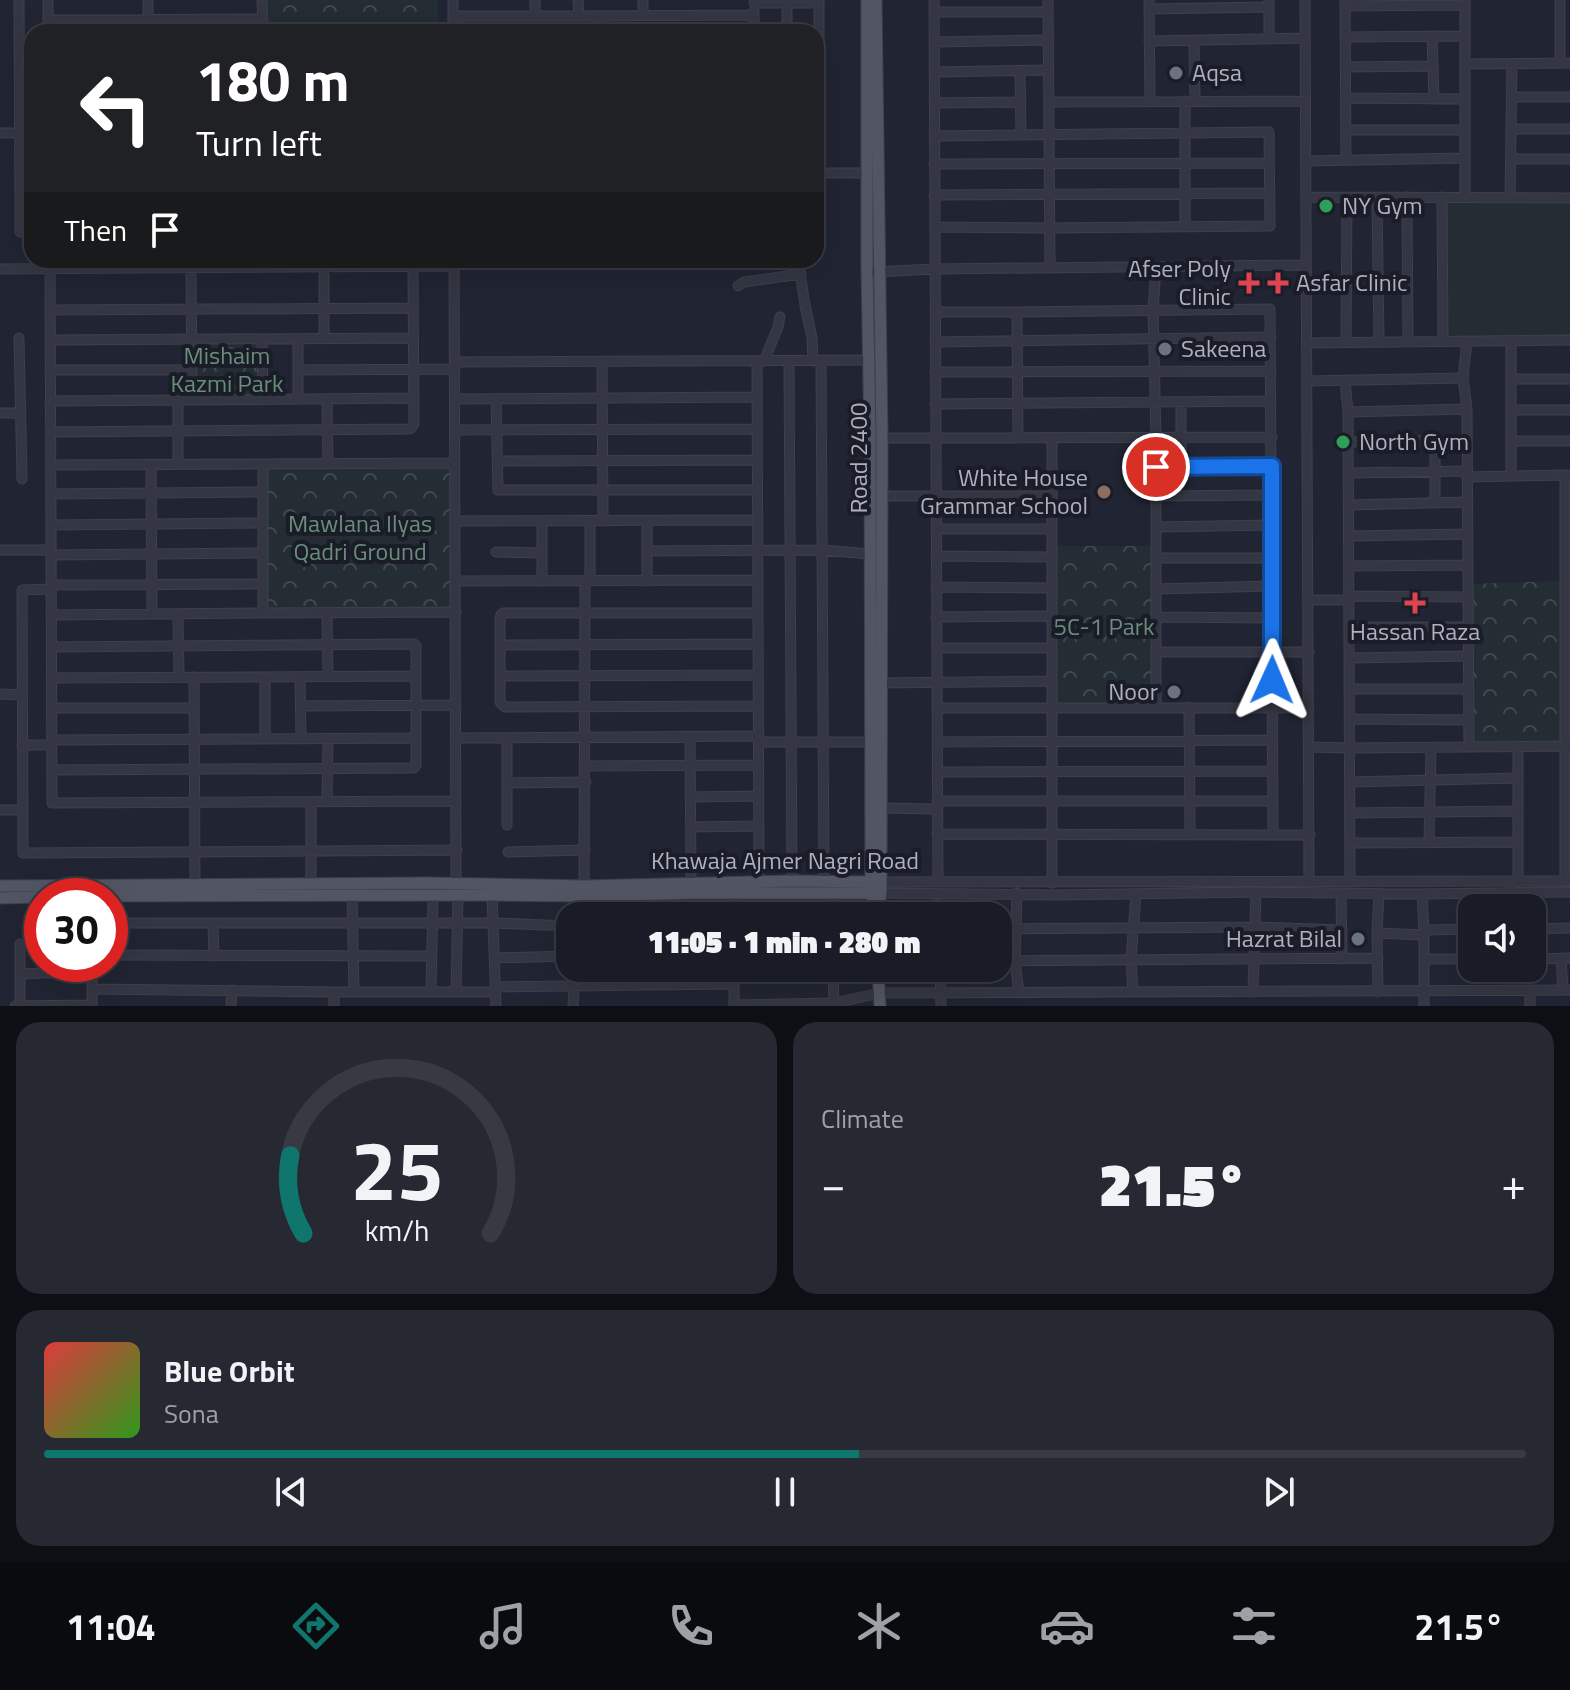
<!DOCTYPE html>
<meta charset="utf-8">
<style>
body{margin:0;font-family:"Titillium Web",sans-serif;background:#262832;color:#f1f3f6;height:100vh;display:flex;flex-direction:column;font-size:30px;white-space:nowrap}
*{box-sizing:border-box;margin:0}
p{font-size:26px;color:#9fa1a7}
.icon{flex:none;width:44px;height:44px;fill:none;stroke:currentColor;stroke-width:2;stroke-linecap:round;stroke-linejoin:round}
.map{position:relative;height:1006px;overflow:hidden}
.sheet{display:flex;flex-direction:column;gap:16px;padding:16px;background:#0e0f15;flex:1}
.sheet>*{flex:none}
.hud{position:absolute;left:24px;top:24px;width:800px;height:244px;border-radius:24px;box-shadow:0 8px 32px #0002,0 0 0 2px #373943;background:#202124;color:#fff;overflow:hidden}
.controls{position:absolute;left:1458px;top:894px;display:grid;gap:16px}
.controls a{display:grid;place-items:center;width:88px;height:88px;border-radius:16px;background:#191b26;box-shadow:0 8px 32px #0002,0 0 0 2px #373943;font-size:40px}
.speed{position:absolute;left:24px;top:878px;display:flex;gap:16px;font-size:40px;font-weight:700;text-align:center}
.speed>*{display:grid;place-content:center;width:104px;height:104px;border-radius:50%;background:#191b26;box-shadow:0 8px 32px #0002,0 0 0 2px #373943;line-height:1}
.speed .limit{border:12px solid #d22;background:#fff;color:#111}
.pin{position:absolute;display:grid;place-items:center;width:68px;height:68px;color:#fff;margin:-34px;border:4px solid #fff;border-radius:50%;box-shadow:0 2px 8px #0007}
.me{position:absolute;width:88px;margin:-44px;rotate:1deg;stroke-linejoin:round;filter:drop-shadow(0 0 6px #0008)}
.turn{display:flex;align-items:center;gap:28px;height:168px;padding:0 40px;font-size:36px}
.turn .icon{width:104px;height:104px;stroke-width:2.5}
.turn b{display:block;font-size:56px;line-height:68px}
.then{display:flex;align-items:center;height:76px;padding:0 40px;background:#0003;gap:16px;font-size:30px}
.big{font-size:60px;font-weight:800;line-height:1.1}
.sheet .widget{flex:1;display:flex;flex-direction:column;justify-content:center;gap:12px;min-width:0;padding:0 28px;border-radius:24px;background:#262832}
.sheet .dial{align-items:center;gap:0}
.dial svg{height:208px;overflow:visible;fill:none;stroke:#373943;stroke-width:7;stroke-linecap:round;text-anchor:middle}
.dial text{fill:#f1f3f6;stroke:none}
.song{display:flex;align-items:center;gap:24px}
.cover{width:96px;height:96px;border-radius:12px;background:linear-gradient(135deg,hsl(0 70% 55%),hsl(110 70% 35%))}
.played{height:8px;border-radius:4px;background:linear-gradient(90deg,#0f766e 55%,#373943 55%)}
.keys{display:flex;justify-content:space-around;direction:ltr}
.heat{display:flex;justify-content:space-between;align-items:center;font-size:44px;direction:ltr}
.sheet .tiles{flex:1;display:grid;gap:16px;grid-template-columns:1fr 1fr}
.widget:last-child{grid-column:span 2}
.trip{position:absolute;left:556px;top:902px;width:456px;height:80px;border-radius:24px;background:#191b26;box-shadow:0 8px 32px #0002,0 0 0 2px #373943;font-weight:800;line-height:80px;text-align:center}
.tab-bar{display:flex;height:128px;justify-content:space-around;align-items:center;background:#0a0b0f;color:#9fa1a7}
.tab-bar .icon{width:56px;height:56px}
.tab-bar .current{color:#0f766e}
.tab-bar b{font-size:36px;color:#f1f3f6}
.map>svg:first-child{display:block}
.green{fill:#232d33}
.forest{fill:url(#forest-crowns)}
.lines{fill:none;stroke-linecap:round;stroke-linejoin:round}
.minor-casing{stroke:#3e404d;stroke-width:11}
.major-casing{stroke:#3e404d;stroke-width:13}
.minor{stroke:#343643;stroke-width:9}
.major{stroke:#525563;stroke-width:11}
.route-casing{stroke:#114b97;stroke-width:20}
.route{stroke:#1a73e8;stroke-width:14}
.worship-dot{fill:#6b7280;stroke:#1a1c28;stroke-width:3}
.leisure-dot{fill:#2e9e5b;stroke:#1a1c28;stroke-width:3}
.health-dot{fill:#e0444e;stroke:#1a1c28;stroke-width:3}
.education-dot{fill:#8d6e63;stroke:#1a1c28;stroke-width:3}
.labels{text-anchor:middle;stroke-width:8;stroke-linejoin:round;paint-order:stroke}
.poi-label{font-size:24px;fill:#aeb0c0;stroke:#1a1c28;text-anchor:start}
.park-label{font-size:24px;fill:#698d7b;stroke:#1a1c28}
.street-label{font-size:24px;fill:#aeb0c0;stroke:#1a1c28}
</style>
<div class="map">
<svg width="1570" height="1006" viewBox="0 0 1570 1006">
<defs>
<pattern id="forest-crowns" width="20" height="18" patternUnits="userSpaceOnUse" patternTransform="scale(2)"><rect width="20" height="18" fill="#232d33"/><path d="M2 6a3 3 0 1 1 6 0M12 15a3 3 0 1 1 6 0" fill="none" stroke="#40494f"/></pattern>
</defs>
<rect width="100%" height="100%" fill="#212432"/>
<path class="green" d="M 1442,197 L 1570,198 L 1570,340 L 1443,341 Z"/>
<path class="forest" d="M 268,0 L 438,0 L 438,32 L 269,32 Z
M 192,339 L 262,339 L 263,399 L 192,400 Z
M 455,465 L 456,610 L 264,610 L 264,466 Z
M 1052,546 L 1156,546 L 1156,707 L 1052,707 Z
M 1565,581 L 1565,746 L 1469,747 L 1468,584 Z"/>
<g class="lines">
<defs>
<path id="minor" d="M 19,0 L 20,232 L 32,233
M 48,0 L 48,32
M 148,0 L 148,32
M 262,0 L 263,32
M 453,0 L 453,32
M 578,0 L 579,16 L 754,15
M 643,0 L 643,15
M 819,0 L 819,173
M 934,0 L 938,882
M 1048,0 L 1050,267
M 1149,0 L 1150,101
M 1269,0 L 1269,39
M 1305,0 L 1309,882
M 1345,0 L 1346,160
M 1465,0 L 1465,197
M 1560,0 L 1560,63
M 754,3 L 819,3
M 787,3 L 787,32
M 1345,6 L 1465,5
M 1149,9 L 1269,7
M 754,11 L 754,32
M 934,12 L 1048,12
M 453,16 L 579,16
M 535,16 L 535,0
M 600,16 L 600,32
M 48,20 L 263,19
M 1432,36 L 1434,99
M 1345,37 L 1465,36
M 1194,40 L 1195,101
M 1149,41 L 1305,38
M 934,42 L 1048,40
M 1465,64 L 1570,63
M 1345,67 L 1433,66
M 1020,71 L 1021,135
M 934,72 L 1048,70
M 1512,97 L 1570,97
M 1346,98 L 1465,99
M 1049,102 L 1305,101
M 934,103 L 1021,102
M 1511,129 L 1570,129
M 1346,130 L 1465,130
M 0,133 L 32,133
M 934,136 L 1269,132 L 1270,226 L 1050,228 L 935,227
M 1511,159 L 1570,159
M 1306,161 L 1465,158
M 934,164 L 1269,163
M 816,173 L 867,173
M 934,195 L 1269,193
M 1306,197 L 1570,198
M 1377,197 L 1379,342
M 1407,197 L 1408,342
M 1442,197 L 1443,341
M 1510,198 L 1512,64
M 1185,226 L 1185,101
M 50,260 L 52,803 L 456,801
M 191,260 L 192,400 L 414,398
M 324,260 L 324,339
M 454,260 L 456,885
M 798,260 L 805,305 L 812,338 L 813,361
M 1156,266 L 1153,311 L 1156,437 L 1156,707
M 0,269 L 454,266
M 874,272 L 935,269 L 1306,265
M 738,286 L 744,282 L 801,274
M 50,310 L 413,308
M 935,312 L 1017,312 L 1270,309 L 1273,834
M 1017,312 L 1018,438
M 19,338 L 22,479
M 262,339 L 263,399
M 298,339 L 298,399
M 50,340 L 413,338
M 1467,341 L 1463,378 L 1467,409 L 1469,747
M 1511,341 L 1511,476
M 935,342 L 1271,337
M 1346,342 L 1347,197
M 1307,343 L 1570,340
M 757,361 L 759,882
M 764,361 L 778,327 L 780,317
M 789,361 L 792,881
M 821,361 L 824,881
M 455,362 L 869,360
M 602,362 L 603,521
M 50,370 L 192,370
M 298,370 L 455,369
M 935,372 L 1271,371
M 1511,379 L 1570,379
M 1345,380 L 1348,412 L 1350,882
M 1307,381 L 1463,378
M 327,399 L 328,464
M 455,399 L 757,397
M 496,399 L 498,490 L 757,490
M 178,400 L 178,464
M 50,401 L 192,400
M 1181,402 L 1181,466
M 935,404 L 1271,401
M 1511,410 L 1570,410
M 1348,412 L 1467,409
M 0,413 L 21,413
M 455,430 L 757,429
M 51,432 L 410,429 L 414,424 L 413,267
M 882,438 L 1272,437
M 1435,440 L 1435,503
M 1511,441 L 1570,441
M 1349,442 L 1467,440
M 497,461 L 757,460
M 455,463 L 263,464 L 263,613 L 456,612
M 51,465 L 263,464
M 151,465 L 152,614
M 1156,467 L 1272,466
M 1349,473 L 1467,471
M 1565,475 L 1565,881
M 1467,477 L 1568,475
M 51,494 L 263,492
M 882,496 L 1052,496
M 1156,496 L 1272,495
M 1349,505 L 1468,502
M 455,521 L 758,520
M 542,521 L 542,581
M 590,521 L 590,581
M 647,521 L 647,581
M 51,525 L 263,523
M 1156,527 L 1272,525
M 936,529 L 1052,529
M 1349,536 L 1468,534
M 0,550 L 51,550
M 647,551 L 822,550 L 870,554
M 496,552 L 542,553
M 51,555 L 263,553
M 936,556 L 1052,557
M 1156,558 L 1272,558
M 1349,566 L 1468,565
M 456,581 L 758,580
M 51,585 L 263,584
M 936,587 L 1052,588
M 51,589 L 22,590 L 23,853 L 457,850
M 1156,589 L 1273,586
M 1349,596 L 1468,597
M 1309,600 L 1350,600
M 327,613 L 328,677
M 758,613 L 503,613 L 501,615 L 500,619 L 500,702 L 505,707 L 758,706
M 178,614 L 179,677
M 51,615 L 263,613
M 936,617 L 1052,616
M 1156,617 L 1273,618
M 1349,627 L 1468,627
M 500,645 L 758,644
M 52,647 L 414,644 L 416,646 L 416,765 L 414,768 L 52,770
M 937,648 L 1052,648
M 1156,652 L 1309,652
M 1349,658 L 1469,656
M 500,676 L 758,675
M 194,677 L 195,884
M 265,677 L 265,738
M 300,677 L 301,738
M 52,678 L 416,676
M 878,683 L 1052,681
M 1349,689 L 1469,689
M 0,694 L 22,695
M 301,706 L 456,705
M 1189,707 L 1190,834
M 52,708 L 194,708
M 937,708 L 1309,708
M 1350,719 L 1469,720
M 690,737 L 691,883
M 456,738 L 759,736
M 507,738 L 507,825
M 52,740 L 416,738
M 759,742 L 872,742
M 937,742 L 1272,740
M 22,745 L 52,745
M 1310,747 L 1350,748 L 1570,746
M 1518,747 L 1518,882
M 586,766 L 759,765
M 937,772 L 1272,771
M 1350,782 L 1518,778
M 507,783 L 586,782
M 690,797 L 759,796
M 937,801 L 1272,801
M 311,802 L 311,884
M 327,802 L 328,738
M 877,808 L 937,809
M 0,810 L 23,810
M 1350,813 L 1518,811
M 691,827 L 759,826
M 937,834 L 1310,835
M 1350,843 L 1518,842
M 1429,843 L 1431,748
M 508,852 L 585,850
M 875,882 L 1570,881
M 1052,883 L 1052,438
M 584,886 L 585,581
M 733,893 L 733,916
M 877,893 L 1056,895 L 1256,892 L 1422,894 L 1570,892
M 1017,893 L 1015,961 L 1019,992
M 1341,893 L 1342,959
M 937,894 L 938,916
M 1422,894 L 1424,930 L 1424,1006
M 352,895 L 354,992
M 492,895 L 496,1006
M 834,916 L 834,892
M 110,923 L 494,923 L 570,926
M 213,924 L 214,956
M 998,929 L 1255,927 L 1342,930
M 1532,929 L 1570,928
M 1424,930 L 1472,929
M 1377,933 L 1379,893
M 36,942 L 42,942
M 20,944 L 20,1006
M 110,955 L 432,956
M 495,958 L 570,956
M 1561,958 L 1563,990
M 1424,959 L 1472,959
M 1532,959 L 1570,958
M 998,961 L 1378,958
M 92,964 L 92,1006
M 734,968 L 734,1006
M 833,968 L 834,1006
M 940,968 L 941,1006
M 20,974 L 92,971
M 495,987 L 734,984
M 92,989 L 334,992
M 431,992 L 433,896
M 456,992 L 458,895
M 1133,992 L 1131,960 L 1136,894
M 1253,992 L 1256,892
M 1378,992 L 1377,933 L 1424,935
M 734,1005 L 834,1003 L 880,993 L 1570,990
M 15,1006 L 92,1005
M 231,1006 L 232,990
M 334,1006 L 334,992 L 495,992
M 573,1006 L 575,968
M 1530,1006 L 1530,990"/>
<path id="major" d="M 867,0 L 867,269 L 870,438 L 871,882 L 874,911
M 876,0 L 882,438 L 881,893 L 877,916
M 0,886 L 427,883 L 584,886 L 792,881 L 871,882
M 110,896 L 492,895 L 585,896 L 690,893 L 872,893
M 0,898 L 42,897
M 878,968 L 880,1006"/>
</defs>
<use href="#minor" class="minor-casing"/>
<use href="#major" class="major-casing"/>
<use href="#minor" class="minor"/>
<use href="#major" class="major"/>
</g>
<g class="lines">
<defs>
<path id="route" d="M 1156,467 L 1272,466 L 1272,680"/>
</defs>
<use href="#route" class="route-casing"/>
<use href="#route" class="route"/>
</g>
<g class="worship-dot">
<circle cx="1176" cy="73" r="8"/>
<circle cx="1165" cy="349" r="8"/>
<circle cx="1174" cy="692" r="8"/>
<circle cx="1358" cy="939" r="8"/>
</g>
<g class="leisure-dot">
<circle cx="1326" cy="206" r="8"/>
<circle cx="1343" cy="442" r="8"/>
</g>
<g class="health-dot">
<path d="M1245 271h8v8h8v8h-8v8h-8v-8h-8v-8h8z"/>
<path d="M1274 271h8v8h8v8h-8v8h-8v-8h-8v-8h8z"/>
<path d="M1411 591h8v8h8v8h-8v8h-8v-8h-8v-8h8z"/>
</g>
<circle class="education-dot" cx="1104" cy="492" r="8"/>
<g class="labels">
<g class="poi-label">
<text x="1192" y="81">Aqsa</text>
<text x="1342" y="214">NY Gym</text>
<text x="1231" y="277" text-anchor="end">Afser Poly<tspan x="1231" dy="28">Clinic</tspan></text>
<text x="1296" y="291">Asfar Clinic</text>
<text x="1181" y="357">Sakeena</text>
<text x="1359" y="450">North Gym</text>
<text x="1088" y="486" text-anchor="end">White House<tspan x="1088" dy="28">Grammar School</tspan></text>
<text x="1415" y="640" text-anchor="middle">Hassan Raza</text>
<text x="1158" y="700" text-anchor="end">Noor</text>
<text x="1342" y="947" text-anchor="end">Hazrat Bilal</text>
</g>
<g class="park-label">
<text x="227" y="364">Mishaim<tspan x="227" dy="28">Kazmi Park</tspan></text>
<text x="360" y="532">Mawlana Ilyas<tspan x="360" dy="28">Qadri Ground</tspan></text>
<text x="1104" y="635">5C-1 Park</text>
</g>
<g class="street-label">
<text transform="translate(859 458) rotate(-90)" y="8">Road 2400</text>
<text x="785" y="869">Khawaja Ajmer Nagri Road</text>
</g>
</g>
</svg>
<div class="controls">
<a><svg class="icon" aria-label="sound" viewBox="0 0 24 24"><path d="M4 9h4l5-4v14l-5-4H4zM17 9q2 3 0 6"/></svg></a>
</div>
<div class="speed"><div class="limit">30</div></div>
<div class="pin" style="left:1156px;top:467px;background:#d93025"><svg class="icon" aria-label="arrive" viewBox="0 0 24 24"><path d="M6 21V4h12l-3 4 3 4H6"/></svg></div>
<svg class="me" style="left:1272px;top:680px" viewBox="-20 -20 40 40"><path d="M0-17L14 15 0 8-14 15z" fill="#1a73e8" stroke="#fff" stroke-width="4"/></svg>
<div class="trip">11:05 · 1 min · 280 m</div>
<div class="hud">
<div class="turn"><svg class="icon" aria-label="left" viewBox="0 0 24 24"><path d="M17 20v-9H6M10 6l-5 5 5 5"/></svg><div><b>180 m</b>Turn left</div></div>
<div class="then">Then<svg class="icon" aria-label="arrive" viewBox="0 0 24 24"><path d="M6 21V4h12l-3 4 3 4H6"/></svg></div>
</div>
</div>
<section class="sheet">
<div class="tiles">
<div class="widget dial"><svg viewBox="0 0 100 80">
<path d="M14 69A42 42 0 1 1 86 69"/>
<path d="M14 69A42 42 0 0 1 9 39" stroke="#0f766e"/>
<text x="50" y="56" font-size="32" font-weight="700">25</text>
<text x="50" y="72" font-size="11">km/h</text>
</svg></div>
<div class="widget"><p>Climate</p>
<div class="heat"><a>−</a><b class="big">21.5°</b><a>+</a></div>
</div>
<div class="widget">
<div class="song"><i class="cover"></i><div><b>Blue Orbit</b><p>Sona</p></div></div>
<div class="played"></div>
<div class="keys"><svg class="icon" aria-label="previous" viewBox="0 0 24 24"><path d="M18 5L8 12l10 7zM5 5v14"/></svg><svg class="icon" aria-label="pause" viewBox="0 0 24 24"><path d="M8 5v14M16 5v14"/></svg><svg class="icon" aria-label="next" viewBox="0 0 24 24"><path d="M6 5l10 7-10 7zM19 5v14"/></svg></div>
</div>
</div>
</section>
<nav class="tab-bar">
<b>11:04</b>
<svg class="icon current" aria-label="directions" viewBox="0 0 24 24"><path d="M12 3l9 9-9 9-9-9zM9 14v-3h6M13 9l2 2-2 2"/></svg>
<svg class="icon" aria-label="music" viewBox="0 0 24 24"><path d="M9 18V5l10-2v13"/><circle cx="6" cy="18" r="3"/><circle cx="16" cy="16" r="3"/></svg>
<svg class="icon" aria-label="phone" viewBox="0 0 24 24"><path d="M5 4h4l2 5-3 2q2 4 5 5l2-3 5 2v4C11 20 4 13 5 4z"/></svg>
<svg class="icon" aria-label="climate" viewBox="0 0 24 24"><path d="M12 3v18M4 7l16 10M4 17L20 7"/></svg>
<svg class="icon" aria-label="car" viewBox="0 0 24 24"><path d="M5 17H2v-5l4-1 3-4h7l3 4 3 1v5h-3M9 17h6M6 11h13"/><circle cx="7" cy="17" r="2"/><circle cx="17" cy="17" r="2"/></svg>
<svg class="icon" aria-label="filters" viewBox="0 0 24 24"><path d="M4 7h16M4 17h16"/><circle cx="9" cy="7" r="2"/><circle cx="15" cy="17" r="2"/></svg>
<b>21.5°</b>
</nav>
